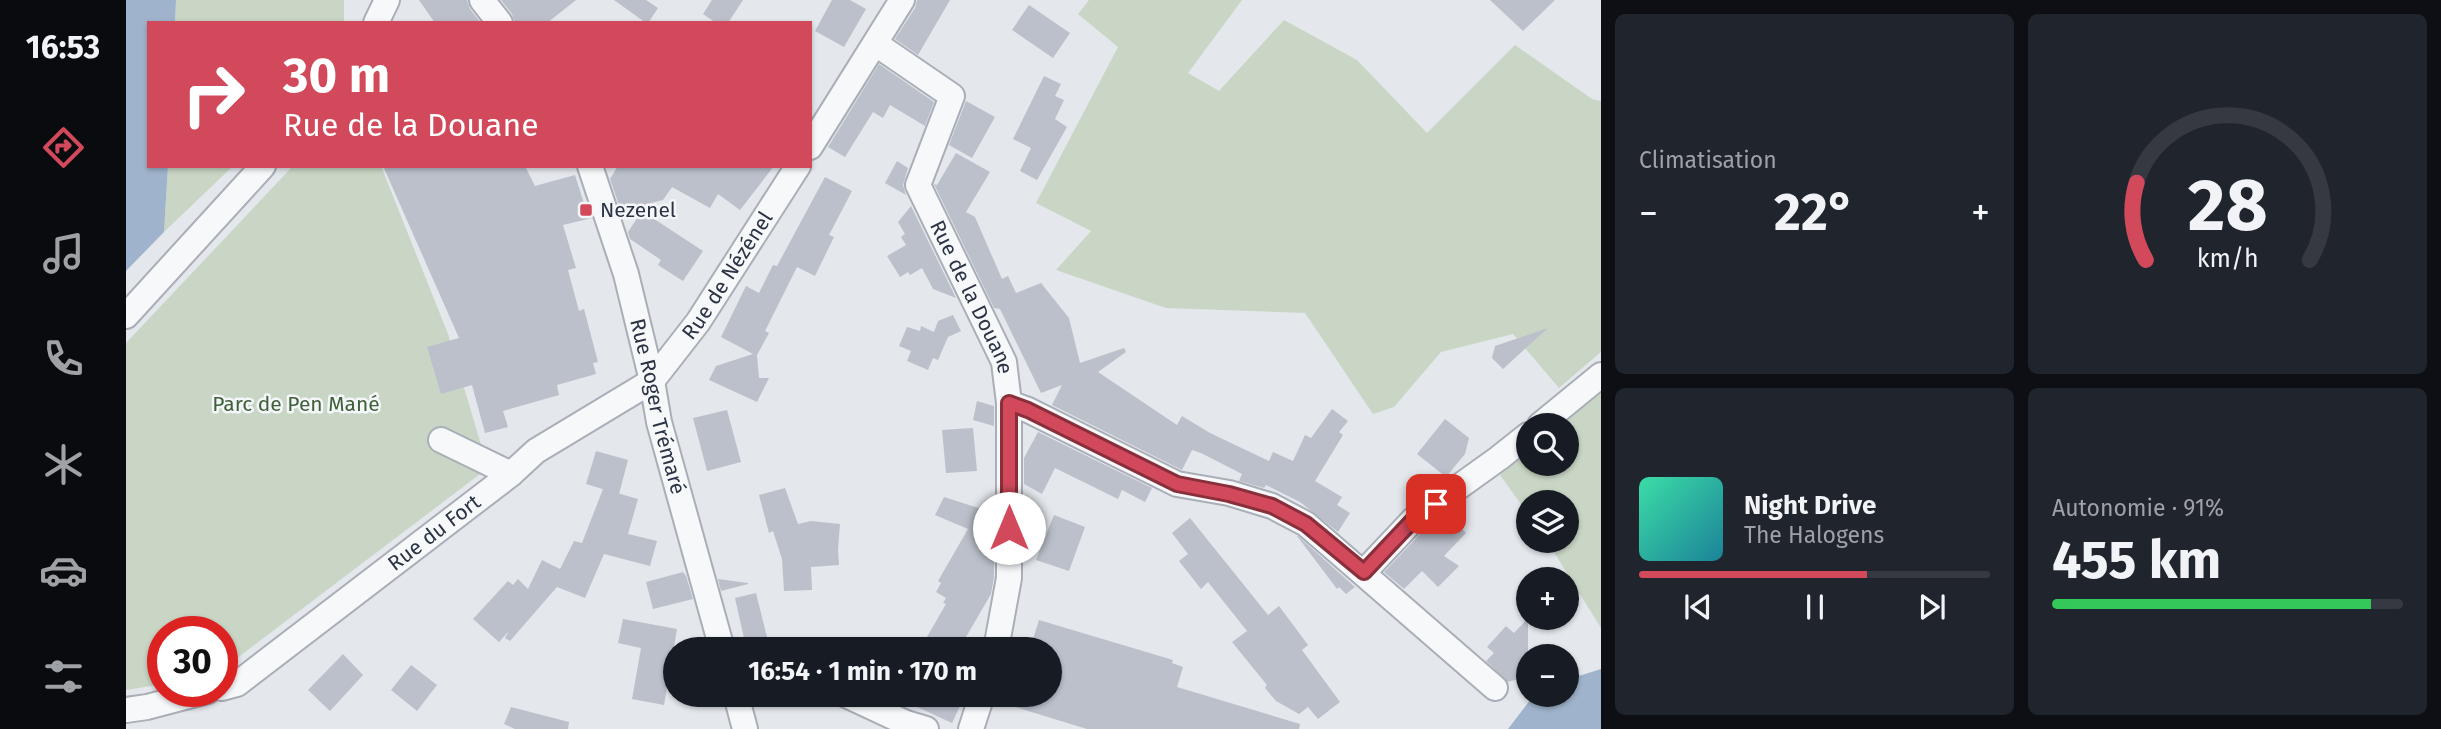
<!DOCTYPE html>
<html lang="fr">
<meta charset="utf-8">
<style>
body{margin:0;font-family:"Fira Sans",sans-serif;background:#20242c;color:#f1f3f6;height:100vh;display:flex;flex-direction:column;font-size:26px;white-space:nowrap}
*{box-sizing:border-box;margin:0}
p{font-size:23px;color:#9ea1a6}
.icon{flex:none;width:38px;height:38px;fill:none;stroke:currentColor;stroke-width:2;stroke-linecap:round;stroke-linejoin:round}
.map{position:relative;flex:1;overflow:hidden}
.panel{display:flex;flex-direction:column;gap:14px;padding:14px;background:#0d0f14;width:840px}
.panel>*{flex:none}
.top-card{position:absolute;left:21px;top:21px;width:665px;height:147px;border-radius:0px;box-shadow:0 2px 5px #0004;background:#d1495b;color:#fff;overflow:hidden}
.tools{position:absolute;left:1390px;top:413px;display:grid;gap:14px}
.tools a{display:grid;place-items:center;width:63px;height:63px;border-radius:50%;background:#171b24;box-shadow:0 2px 5px #0004;font-size:35px}
.speed{position:absolute;left:21px;top:616px;display:flex;gap:14px;font-size:35px;font-weight:700;text-align:center}
.speed>*{display:grid;place-content:center;width:91px;height:91px;border-radius:50%;background:#171b24;box-shadow:0 2px 5px #0004;line-height:1}
.speed .limit{border:10px solid #d22;background:#fff;color:#111}
.pin{position:absolute;display:grid;place-items:center;width:60px;height:60px;color:#fff;margin:-30px;border-radius:14px;box-shadow:0 4px 10px #0006}
.me{position:absolute;width:77px;margin:-38px;rotate:0deg;stroke-linejoin:round;filter:drop-shadow(0 0 5px #0008)}
.turn{display:flex;align-items:center;gap:24px;height:147px;padding:0 21px;font-size:32px}
.turn .icon{width:91px;height:91px;stroke-width:2.5}
.turn b{display:block;font-size:49px;line-height:60px}
.big{font-size:52px;font-weight:700;line-height:1.1}
.panel .tile{flex:1;display:flex;flex-direction:column;justify-content:center;gap:10px;min-width:0;padding:0 24px;border-radius:10px;background:#20242c}
.panel .dial{align-items:center;gap:0}
.dial svg{height:182px;overflow:visible;fill:none;stroke:#363941;stroke-width:7;stroke-linecap:round;text-anchor:middle}
.dial text{fill:#f1f3f6;stroke:none}
.song{display:flex;align-items:center;gap:21px}
.cover{width:84px;height:84px;border-radius:10px;background:linear-gradient(135deg,hsl(160 70% 55%),hsl(190 70% 35%))}
.played{height:7px;border-radius:4px;background:linear-gradient(90deg,#d1495b 65%,#363941 65%)}
.keys{display:flex;justify-content:space-around;direction:ltr}
.heat{display:flex;justify-content:space-between;align-items:center;font-size:38px;direction:ltr}
.charge{height:10px;border-radius:5px;background:linear-gradient(90deg,#34c759 91%,#363941 0)}
.panel .tiles{flex:1;display:grid;gap:14px;grid-template-columns:repeat(2,1fr)}
.trip{position:absolute;left:537px;top:637px;width:399px;height:70px;border-radius:35px;background:#171b24;box-shadow:0 2px 5px #0004;font-weight:700;line-height:70px;text-align:center}
main{display:flex;flex:1;min-height:0}
.menu{display:flex;flex-direction:column;width:126px;justify-content:space-around;align-items:center;background:#090b0e;color:#9ea1a6}
.menu .icon{width:49px;height:49px}
.menu .active{color:#d1495b}
.menu b{font-size:32px;color:#f1f3f6}
.map>svg:first-child{display:block}
.green{fill:#c9d6c5}
.water{fill:#9fb4cc}
.building{fill:#bbc0ca}
.lines{fill:none;stroke-linecap:round;stroke-linejoin:round}
.minor-casing{stroke:#a9aeb7;stroke-width:28}
.minor{stroke:#f7f8fa;stroke-width:24}
.route-casing{stroke:#882f3b;stroke-width:18}
.route{stroke:#d1495b;stroke-width:12}
.poi-dot{fill:#d1495b;stroke:#f4f6f9;stroke-width:2.5}
.labels{text-anchor:middle;stroke-width:5;stroke-linejoin:round;paint-order:stroke}
.poi-label{font-size:21px;fill:#2b3445;stroke:#f4f6f9;text-anchor:start}
.street-label{font-size:21px;fill:#2b3445;stroke:#f4f6f9}
.park-label{font-size:21px;fill:#3f6138;stroke:#f4f6f9}
</style>
<main>
<nav class="menu">
<b>16:53</b>
<svg class="icon active" aria-label="directions" viewBox="0 0 24 24"><path d="M12 3l9 9-9 9-9-9zM9 14v-3h6M13 9l2 2-2 2"/></svg>
<svg class="icon" aria-label="music" viewBox="0 0 24 24"><path d="M9 18V5l10-2v13"/><circle cx="6" cy="18" r="3"/><circle cx="16" cy="16" r="3"/></svg>
<svg class="icon" aria-label="phone" viewBox="0 0 24 24"><path d="M5 4h4l2 5-3 2q2 4 5 5l2-3 5 2v4C11 20 4 13 5 4z"/></svg>
<svg class="icon" aria-label="climate" viewBox="0 0 24 24"><path d="M12 3v18M4 7l16 10M4 17L20 7"/></svg>
<svg class="icon" aria-label="car" viewBox="0 0 24 24"><path d="M5 17H2v-5l4-1 3-4h7l3 4 3 1v5h-3M9 17h6M6 11h13"/><circle cx="7" cy="17" r="2"/><circle cx="17" cy="17" r="2"/></svg>
<svg class="icon" aria-label="filters" viewBox="0 0 24 24"><path d="M4 7h16M4 17h16"/><circle cx="9" cy="7" r="2"/><circle cx="15" cy="17" r="2"/></svg>
</nav>
<div class="map">
<svg width="1475" height="729" viewBox="0 0 1475 729">
<rect width="100%" height="100%" fill="#e4e7ec"/>
<path class="green" d="M 50,0 L 218,0 L 218,23 L 49,23 Z
M 963,0 L 1116,0 L 1062,73 L 1093,91 L 1158,20 L 1231,60 L 1301,133 L 1389,45 L 1466,99 L 1475,101 L 1475,352 L 1433,388 L 1387,334 L 1315,352 L 1268,407 L 1247,414 L 1179,313 L 1040,308 L 930,270 L 965,231 L 910,203 L 992,47 L 952,14 Z
M 42,166 L 107,166 L 38,232 Z
M 167,166 L 255,166 L 322,334 L 362,468 L 110,659 L 96,666 L 96,632 L 37,632 L 37,684 L 0,690 L 0,343 Z
M 1475,388 L 1475,628 L 1421,541 L 1440,541 L 1440,502 L 1402,502 L 1402,514 L 1374,475 L 1402,451 L 1402,464 L 1440,464 L 1440,425 L 1432,425 Z"/>
<path class="water" d="M 0,0 L 50,0 L 49,23 L 23,23 L 23,166 L 42,166 L 38,232 L 0,271 Z
M 1475,669 L 1475,729 L 1382,729 L 1408,695 L 1440,695 L 1440,680 Z"/>
<path class="building" d="M 293,0 L 341,0 L 344,9 L 355,23 L 309,23 Z
M 375,0 L 450,0 L 421,23 L 389,23 L 386,14 Z
M 488,0 L 520,0 L 532,8 L 522,23 L 520,23 Z
M 586,0 L 617,0 L 602,23 L 590,23 L 577,14 Z
M 706,0 L 724,0 L 740,9 L 718,47 L 689,31 Z
M 791,0 L 824,0 L 792,55 L 769,39 L 789,8 Z
M 1364,0 L 1429,0 L 1397,31 Z
M 903,5 L 944,33 L 927,58 L 886,30 Z
M 753,64 L 808,102 L 799,126 L 764,105 L 757,118 L 747,112 L 719,157 L 702,147 Z
M 918,76 L 935,84 L 929,96 L 938,100 L 929,119 L 941,127 L 911,180 L 894,171 L 905,148 L 887,139 Z
M 840,101 L 869,117 L 846,158 L 823,145 Z
M 830,153 L 864,172 L 840,212 L 849,217 L 876,279 L 882,276 L 890,293 L 915,283 L 943,318 L 954,363 L 998,348 L 1000,352 L 972,372 L 1051,425 L 1056,416 L 1084,433 L 1143,461 L 1147,452 L 1167,461 L 1179,435 L 1185,438 L 1206,409 L 1222,421 L 1213,432 L 1217,435 L 1189,481 L 1216,497 L 1211,505 L 1224,513 L 1212,532 L 1174,502 L 1140,485 L 1138,488 L 1113,481 L 1116,474 L 1075,453 L 1066,450 L 1056,470 L 926,405 L 936,385 L 915,393 L 874,309 L 868,308 L 808,184 L 811,185 Z
M 771,161 L 782,168 L 777,185 L 780,195 L 759,183 Z
M 257,166 L 399,166 L 409,186 L 449,175 L 462,216 L 464,212 L 466,218 L 437,225 L 450,268 L 442,270 L 453,311 L 458,309 L 472,362 L 467,363 L 470,374 L 431,385 L 433,395 L 377,411 L 382,427 L 359,433 L 346,385 L 315,394 L 301,347 L 333,338 Z
M 492,166 L 648,166 L 614,210 L 592,194 L 584,208 L 546,187 L 537,200 L 495,211 L 484,179 Z
M 699,177 L 726,191 L 703,235 L 708,237 L 689,276 L 671,267 L 639,331 L 643,333 L 631,355 L 633,378 L 643,378 L 631,402 L 583,380 L 590,366 L 627,354 L 595,337 L 620,286 L 633,293 L 647,265 L 651,266 Z
M 785,206 L 830,298 L 807,289 L 796,268 L 784,275 L 782,272 L 774,277 L 761,256 L 780,245 L 775,237 L 779,234 L 772,222 Z
M 516,211 L 577,251 L 557,281 L 532,265 L 535,260 L 504,239 L 502,232 Z
M 827,315 L 835,331 L 822,337 L 812,360 L 807,358 L 802,370 L 781,361 L 785,351 L 773,346 L 781,327 L 794,331 L 795,326 L 808,332 L 812,321 Z
M 1422,328 L 1377,369 L 1366,358 L 1369,346 Z
M 851,401 L 868,406 L 868,426 L 847,420 Z
M 601,410 L 615,462 L 581,471 L 567,418 Z
M 1319,419 L 1343,438 L 1339,454 L 1320,477 L 1291,454 Z
M 847,428 L 851,471 L 820,473 L 816,430 Z
M 912,432 L 1026,488 L 1019,502 L 996,490 L 992,499 L 929,468 L 916,494 L 898,484 L 898,458 Z
M 470,451 L 502,460 L 493,494 L 460,484 Z
M 659,488 L 672,524 L 685,521 L 714,524 L 712,549 L 713,565 L 685,567 L 686,590 L 658,591 L 656,559 L 647,531 L 643,533 L 633,495 Z
M 477,489 L 512,499 L 502,534 L 531,541 L 524,566 L 478,554 L 459,598 L 431,587 L 384,641 L 379,638 L 383,631 L 373,642 L 347,619 L 382,581 L 387,585 L 392,579 L 402,589 L 416,560 L 434,569 L 448,541 L 456,543 Z
M 818,497 L 862,511 L 851,534 L 868,541 L 868,577 L 865,594 L 833,649 L 794,649 L 820,604 L 817,603 L 820,598 L 810,592 L 815,583 L 812,581 L 842,529 L 809,515 Z
M 1321,514 L 1340,533 L 1318,556 L 1333,566 L 1312,587 L 1296,571 L 1278,589 L 1258,572 L 1298,530 Z
M 928,515 L 959,527 L 943,571 L 910,560 Z
M 1064,518 L 1142,615 L 1153,606 L 1182,645 L 1176,650 L 1214,702 L 1192,719 L 1182,707 L 1173,714 L 1150,701 L 1139,688 L 1141,685 L 1106,642 L 1121,631 L 1082,582 L 1075,589 L 1053,561 L 1062,554 L 1046,533 Z
M 1171,536 L 1172,536 L 1229,587 L 1220,594 L 1213,587 L 1211,589 Z
M 557,572 L 560,576 L 567,599 L 527,609 L 520,582 Z
M 592,579 L 622,583 L 622,584 L 595,591 Z
M 630,593 L 643,645 L 618,638 L 609,598 Z
M 1402,618 L 1402,676 L 1382,682 L 1360,661 L 1368,653 L 1361,647 L 1380,626 L 1388,633 Z
M 497,619 L 551,629 L 538,705 L 506,699 L 515,648 L 492,643 Z
M 913,620 L 1047,660 L 1046,663 L 1057,667 L 1051,687 L 1174,724 L 1173,729 L 961,729 L 870,701 L 870,695 L 924,695 L 924,649 L 904,649 Z
M 217,654 L 237,675 L 204,711 L 182,690 Z
M 285,665 L 311,685 L 291,711 L 265,690 Z
M 765,695 L 815,695 L 835,704 L 826,723 Z
M 385,707 L 443,722 L 442,729 L 389,729 L 378,724 Z"/>
<g class="lines">
<defs>
<g id="minor">
<path d="M 356,0 L 374,23"/>
<path d="M 250,23 L 261,0"/>
<path id="s1" d="M 750,44 L 826,96 L 792,185 L 878,362 L 883,403 L 883,578 L 870,649"/>
<path d="M 684,147 L 776,0"/>
<path id="s2" d="M 464,166 L 500,274 L 526,381 L 533,422 L 596,649"/>
<path d="M 0,316 L 137,166"/>
<path d="M 883,403 L 902,410 L 1051,484 L 1103,493 L 1146,506 L 1180,524 L 1369,688"/>
<path d="M 1414,425 L 1475,375"/>
<path d="M 315,440 L 385,474"/>
<path d="M 1238,572 L 1288,519 L 1373,458 L 1402,435"/>
<path id="s3" d="M 96,688 L 111,684 L 385,474 L 410,451 L 526,381 L 572,322 L 672,166"/>
<path d="M 610,695 L 619,729"/>
<path d="M 720,695 L 780,723 L 800,729"/>
<path d="M 0,710 L 21,707 L 82,691"/>
<path d="M 845,729 L 856,695"/>
</g>
</defs>
<use href="#minor" class="minor-casing"/>
<use href="#minor" class="minor"/>
</g>
<g class="lines">
<defs>
<path id="route" d="M 883,528 L 883,403 L 902,410 L 1051,484 L 1103,494 L 1146,506 L 1180,524 L 1238,572 L 1288,519 L 1310,504"/>
</defs>
<use href="#route" class="route-casing"/>
<use href="#route" class="route"/>
</g>
<rect class="poi-dot" x="453" y="203" width="14" height="14" rx="3.5"/>
<g class="labels">
<g class="poi-label">
<text x="474" y="217">Nezenel</text>
</g>
<g class="street-label">
<text dy="7" stroke="none"><textPath href="#s3" startOffset="660">Rue de Nézénel</textPath></text>
<text dy="7" stroke="none"><textPath href="#s1" startOffset="312">Rue de la Douane</textPath></text>
<text dy="7" stroke="none"><textPath href="#s2" startOffset="250">Rue Roger Trémaré</textPath></text>
<text dy="7" stroke="none"><textPath href="#s3" startOffset="264">Rue du Fort</textPath></text>
</g>
<g class="park-label">
<text x="170" y="411">Parc de Pen Mané</text>
</g>
</g>
</svg>
<div class="tools">
<a><svg class="icon" aria-label="search" viewBox="0 0 24 24"><circle cx="10" cy="10" r="6"/><path d="M15 15l6 6"/></svg></a>
<a><svg class="icon" aria-label="layers" viewBox="0 0 24 24"><path d="M12 4l9 5-9 5-9-5zM3 14l9 5 9-5"/></svg></a>
<a>+</a>
<a>−</a>
</div>
<div class="speed"><div class="limit">30</div></div>
<div class="pin" style="left:1310px;top:504px;background:#d93025"><svg class="icon" aria-label="arrive" viewBox="0 0 24 24"><path d="M6 21V4h12l-3 4 3 4H6"/></svg></div>
<svg class="me" style="left:883px;top:528px" viewBox="-20 -20 40 40"><circle r="19" fill="#fff"/><path d="M0-13L10 11 0 6-10 11z" fill="#d1495b"/></svg>
<div class="trip">16:54 · 1 min · 170 m</div>
<div class="top-card">
<div class="turn"><svg class="icon" aria-label="right" viewBox="0 0 24 24"><path d="M7 20v-9h11M14 6l5 5-5 5"/></svg><div><b>30 m</b>Rue de la Douane</div></div>
</div>
</div>
<section class="panel">
<div class="tiles">
<div class="tile"><p>Climatisation</p>
<div class="heat"><a>−</a><b class="big">22°</b><a>+</a></div>
</div>
<div class="tile dial"><svg viewBox="0 0 100 80">
<path d="M14 69A42 42 0 1 1 86 69"/>
<path d="M14 69A42 42 0 0 1 10 35" stroke="#d1495b"/>
<text x="50" y="56" font-size="32" font-weight="700">28</text>
<text x="50" y="72" font-size="11">km/h</text>
</svg></div>
<div class="tile">
<div class="song"><i class="cover"></i><div><b>Night Drive</b><p>The Halogens</p></div></div>
<div class="played"></div>
<div class="keys"><svg class="icon" aria-label="previous" viewBox="0 0 24 24"><path d="M18 5L8 12l10 7zM5 5v14"/></svg><svg class="icon" aria-label="pause" viewBox="0 0 24 24"><path d="M8 5v14M16 5v14"/></svg><svg class="icon" aria-label="next" viewBox="0 0 24 24"><path d="M6 5l10 7-10 7zM19 5v14"/></svg></div>
</div>
<div class="tile"><p>Autonomie · 91%</p><b class="big">455 km</b><div class="charge"></div></div>
</div>
</section>
</main>
